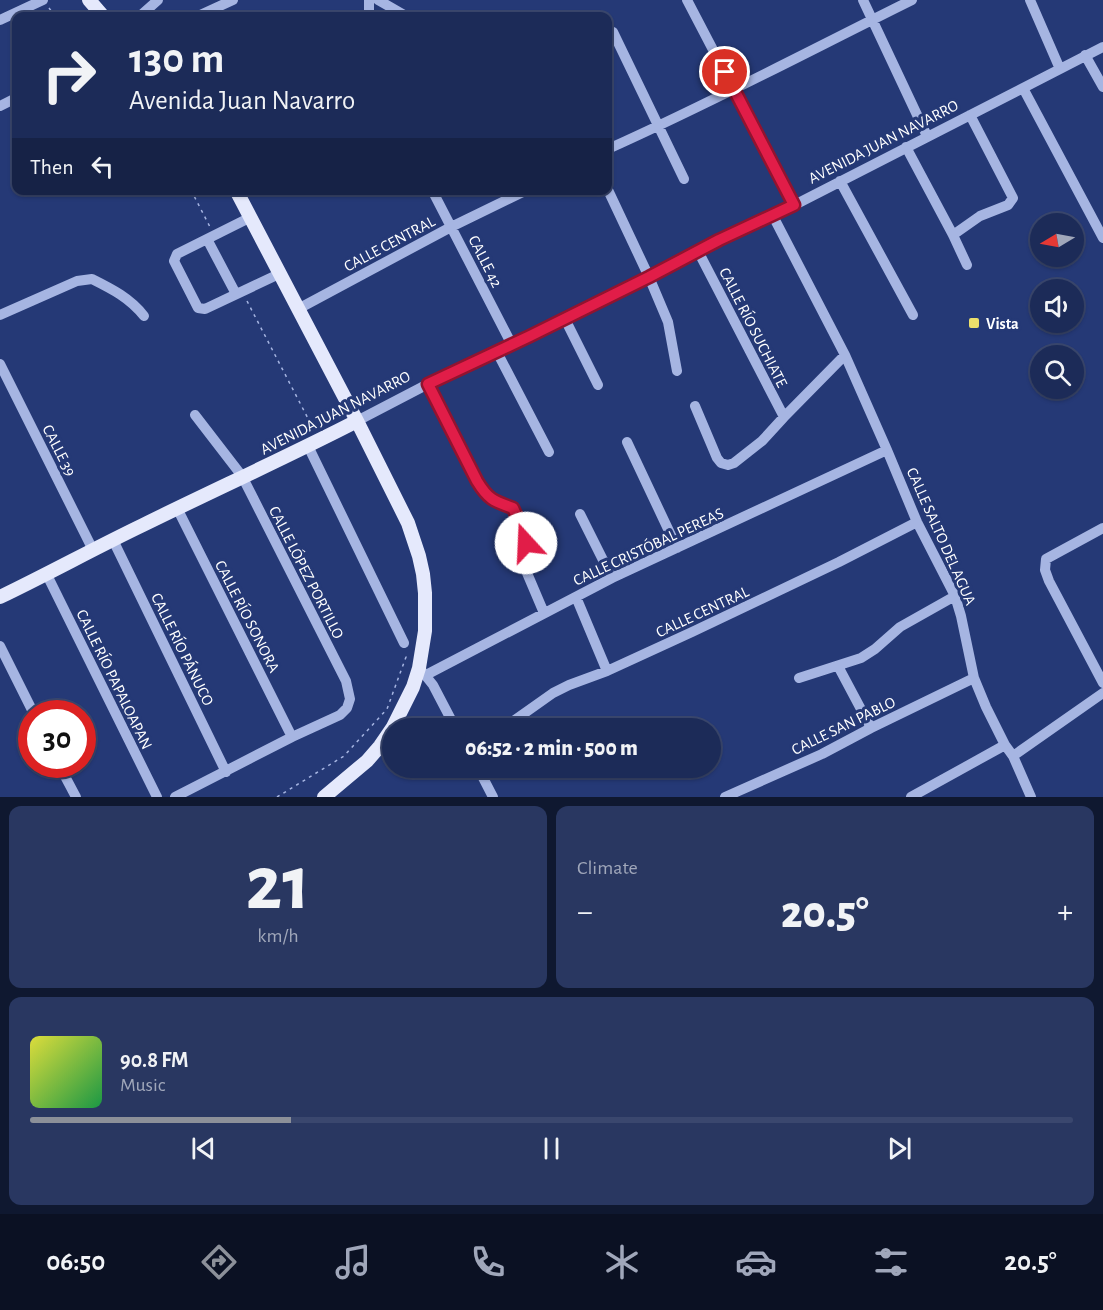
<!DOCTYPE html>
<meta charset="utf-8">
<style>
body{margin:0;font-family:"Alegreya Sans",sans-serif;background:#293761;color:#f1f3f6;height:100vh;display:flex;flex-direction:column;font-size:22px;white-space:nowrap}
*{box-sizing:border-box;margin:0}
p{font-size:20px;color:#a0a7ba}
.icon{flex:none;width:33px;height:33px;fill:none;stroke:currentColor;stroke-width:2;stroke-linecap:round;stroke-linejoin:round}
.map{position:relative;height:797px;overflow:hidden}
.details{display:flex;flex-direction:column;gap:9px;padding:9px;background:#0f1830;flex:1}
.details>*{flex:none}
.top-card{position:absolute;left:12px;top:12px;width:600px;height:183px;border-radius:12px;box-shadow:0 2px 4px #0004,0 0 0 2px #3a476e;background:#1c2b58;color:#f1f3f6;overflow:hidden}
.needle{width:39px;rotate:260deg}
.fabs{position:absolute;left:1030px;top:213px;display:grid;gap:12px}
.fabs a{display:grid;place-items:center;width:54px;height:54px;border-radius:50%;background:#1c2b58;box-shadow:0 2px 4px #0004,0 0 0 2px #3a476e;font-size:30px}
.speed{position:absolute;left:18px;top:700px;display:flex;gap:12px;font-size:30px;font-weight:700;text-align:center}
.speed>*{display:grid;place-content:center;width:78px;height:78px;border-radius:50%;background:#1c2b58;box-shadow:0 2px 4px #0004,0 0 0 2px #3a476e;line-height:1}
.speed .limit{border:9px solid #d22;background:#fff;color:#111}
.pin{position:absolute;display:grid;place-items:center;width:51px;height:51px;color:#fff;margin:-26px;border:3px solid #fff;border-radius:50%;box-shadow:0 2px 6px #0007}
.me{position:absolute;width:66px;margin:-33px;rotate:340deg;stroke-linejoin:round;filter:drop-shadow(0 0 4px #0008)}
.turn{display:flex;align-items:center;gap:21px;height:126px;padding:0 18px;font-size:27px}
.turn .icon{width:78px;height:78px;stroke-width:2.5}
.turn b{display:block;font-size:42px;line-height:51px}
.then{display:flex;align-items:center;height:57px;padding:0 18px;background:#0003;gap:12px;font-size:22px}
.big{font-size:45px;font-weight:800;line-height:1.1}
.details .card{flex:1;display:flex;flex-direction:column;justify-content:center;gap:9px;min-width:0;padding:0 21px;border-radius:12px;background:#293761}
.details .dial{align-items:center;gap:0}
.dial b{font-size:78px;line-height:1}
.song{display:flex;align-items:center;gap:18px}
.cover{width:72px;height:72px;border-radius:9px;background:linear-gradient(135deg,hsl(60 70% 55%),hsl(140 70% 35%))}
.played{height:6px;border-radius:3px;background:linear-gradient(90deg,#8c9099 25%,#3a476e 25%)}
.keys{display:flex;justify-content:space-around;direction:ltr}
.heat{display:flex;justify-content:space-between;align-items:center;font-size:33px;direction:ltr}
.details .tiles{flex:1;display:grid;gap:9px;grid-template-columns:1fr 1fr}
.card:last-child{grid-column:span 2}
.trip{position:absolute;left:382px;top:718px;width:339px;height:60px;border-radius:30px;background:#1c2b58;box-shadow:0 2px 4px #0004,0 0 0 2px #3a476e;font-weight:800;line-height:60px;text-align:center}
.tabs{display:flex;height:96px;justify-content:space-around;align-items:center;background:#0b1123;color:#a0a7ba}
.tabs .icon{width:42px;height:42px}
.tabs .active{color:#8c9099}
.tabs b{font-size:27px;color:#f1f3f6}
.map>svg:first-child{display:block}
.lines{fill:none;stroke-linecap:round;stroke-linejoin:round}
.path{stroke:#a6b5e2;stroke-width:1.5;stroke-dasharray:3 4.5;stroke-linecap:butt}
.minor{stroke:#a6b5e2;stroke-width:10}
.major{stroke:#e5e9fc;stroke-width:14}
.route-casing{stroke:#92132f;stroke-width:15}
.route{stroke:#e11d48;stroke-width:10}
.poi-dot{fill:#ecdf6b;stroke:#253976;stroke-width:2}
.labels{text-anchor:middle;stroke-width:6;stroke-linejoin:round;paint-order:stroke}
.street-label{font-size:16px;fill:#fff;stroke:#253976}
.poi-label{font-size:16px;font-weight:bold;fill:#fff;stroke:#253976;text-anchor:start}
</style>
<div class="map">
<svg width="1103" height="797" viewBox="0 0 1103 797">
<rect width="100%" height="100%" fill="#253976"/>
<g class="lines">
<path class="path" d="M 49,8 L 55,16
M 191,190 L 210,227
M 247,301 L 314,430
M 277,797 L 344,756 L 387,709 L 406,657 L 404,654"/>
<path class="minor" d="M 369,0 L 369,16
M 378,0 L 406,16
M 687,0 L 794,205
M 863,0 L 927,136
M 1030,0 L 1060,69
M 140,16 L 158,0
M 198,16 L 233,0
M 0,20 L 43,0
M 613,32 L 684,179
M 1085,55 L 1103,87
M 1023,88 L 1103,238
M 0,106 L 16,98
M 906,147 L 953,235 L 967,265
M 608,149 C 711,103 811,50 912,0
M 840,181 L 913,315
M 432,190 L 512,345
M 608,190 L 649,277 L 668,322 L 677,371
M 773,216 L 845,355 L 887,450 L 917,522 L 955,596 L 961,616 L 974,678 L 986,707 L 1005,745 L 1013,756 L 1031,797
M 251,217 L 177,254 L 174,261 L 198,308 L 205,309 L 279,274
M 953,235 L 980,216 L 1008,205 L 1013,198 L 970,115
M 207,239 L 236,294
M 698,251 L 784,417
M 298,309 L 451,227 L 527,190
M 0,315 L 77,281 L 92,279 C 112,289 130,298 144,316
M 565,319 L 598,385
M 497,352 L 549,452
M 0,364 L 93,550
M 428,384 L 477,481 L 485,494 L 489,497 L 498,503 L 512,507 L 515,511 L 525,537 L 527,546 L 523,558 L 527,573 L 544,613
M 695,406 L 717,458 L 721,463 L 728,465 L 734,463 L 762,441 L 784,417 L 845,355
M 357,421 L 428,384 L 512,345 L 649,277 L 719,240 L 773,216 L 1103,47
M 627,442 L 677,548
M 308,446 L 404,643
M 177,508 L 292,737
M 580,514 L 612,578
M 1103,528 L 1046,559 L 1045,570 L 1049,581 L 1103,683
M 113,540 L 226,772
M 47,575 L 157,797
M 576,597 L 607,671
M 0,646 L 34,714
M 838,666 L 871,728
M 421,670 L 433,685 L 456,729
M 426,675 L 612,578 L 887,450
M 799,678 L 861,658 L 875,649 L 900,627 L 955,596
M 502,729 L 553,693 L 569,685 L 607,671 L 692,632 L 839,562 L 917,522
M 1013,756 L 1103,693
M 59,765 L 76,797
M 478,768 L 493,797
M 175,797 L 292,737 L 340,715 L 347,708 L 350,699 L 346,681 L 242,476 L 195,415
M 725,797 L 822,754 L 871,728 L 974,678
M 911,797 L 1005,745"/>
<path class="major" d="M 89,0 L 103,16
M 236,190 L 357,421 L 408,523 L 419,556 L 423,574 L 425,593 L 425,631 L 419,668 L 413,687 L 393,727 L 380,746 L 367,761 L 324,797
M 0,597 C 48,574 95,548 143,525 C 214,490 287,457 357,421"/>
</g>
<g class="lines">
<defs>
<path id="route" d="M 526,543 L 523,530 L 513,508 C 493,501 488,499 477,481 L 428,384 L 530,336 L 649,277 L 719,240 L 794,205 L 725,72"/>
</defs>
<use href="#route" class="route-casing"/>
<use href="#route" class="route"/>
</g>
<rect class="poi-dot" x="968" y="317" width="12" height="12" rx="3"/>
<g class="labels">
<g class="street-label">
<text transform="translate(883 141) rotate(-27)" y="6">AVENIDA JUAN NAVARRO</text>
<text transform="translate(389 243) rotate(-28)" y="6">CALLE CENTRAL</text>
<text transform="translate(486 261) rotate(63)" y="6">CALLE 42</text>
<text transform="translate(754 327) rotate(63)" y="6">CALLE RÍO SUCHIATE</text>
<text transform="translate(335 412) rotate(-27)" y="6">AVENIDA JUAN NAVARRO</text>
<text transform="translate(60 450) rotate(63)" y="6">CALLE 39</text>
<text transform="translate(942 536) rotate(66)" y="6">CALLE SALTO DEL AGUA</text>
<text transform="translate(648 546) rotate(-25)" y="6">CALLE CRISTÓBAL PEREAS</text>
<text transform="translate(307 572) rotate(63)" y="6">CALLE LÓPEZ PORTILLO</text>
<text transform="translate(702 611) rotate(-25)" y="6">CALLE CENTRAL</text>
<text transform="translate(248 616) rotate(63)" y="6">CALLE RÍO SONORA</text>
<text transform="translate(183 649) rotate(64)" y="6">CALLE RÍO PÁNUCO</text>
<text transform="translate(115 679) rotate(64)" y="6">CALLE RÍO PAPALOAPAN</text>
<text transform="translate(843 725) rotate(-26)" y="6">CALLE SAN PABLO</text>
</g>
<g class="poi-label">
<text x="986" y="329">Vista</text>
</g>
</g>
</svg>
<div class="fabs">
<a><svg class="needle" viewBox="-14 -14 28 28"><path d="M0-13l5 13h-10z" fill="#e53935"/><path d="M0 13l5-13h-10z" fill="#a0a7ba"/></svg></a>
<a><svg class="icon" aria-label="sound" viewBox="0 0 24 24"><path d="M4 9h4l5-4v14l-5-4H4zM17 9q2 3 0 6"/></svg></a>
<a><svg class="icon" aria-label="search" viewBox="0 0 24 24"><circle cx="10" cy="10" r="6"/><path d="M15 15l6 6"/></svg></a>
</div>
<div class="speed"><div class="limit">30</div></div>
<div class="pin" style="left:725px;top:72px;background:#d93025"><svg class="icon" aria-label="arrive" viewBox="0 0 24 24"><path d="M6 21V4h12l-3 4 3 4H6"/></svg></div>
<svg class="me" style="left:526px;top:543px" viewBox="-20 -20 40 40"><circle r="19" fill="#fff"/><path d="M0-13L10 11 0 6-10 11z" fill="#e11d48"/></svg>
<div class="trip">06:52 · 2 min · 500 m</div>
<div class="top-card">
<div class="turn"><svg class="icon" aria-label="right" viewBox="0 0 24 24"><path d="M7 20v-9h11M14 6l5 5-5 5"/></svg><div><b>130 m</b>Avenida Juan Navarro</div></div>
<div class="then">Then<svg class="icon" aria-label="left" viewBox="0 0 24 24"><path d="M17 20v-9H6M10 6l-5 5 5 5"/></svg></div>
</div>
</div>
<section class="details">
<div class="tiles">
<div class="card dial"><b>21</b><p>km/h</p></div>
<div class="card"><p>Climate</p>
<div class="heat"><a>−</a><b class="big">20.5°</b><a>+</a></div>
</div>
<div class="card">
<div class="song"><i class="cover"></i><div><b>90.8 FM</b><p>Music</p></div></div>
<div class="played"></div>
<div class="keys"><svg class="icon" aria-label="previous" viewBox="0 0 24 24"><path d="M18 5L8 12l10 7zM5 5v14"/></svg><svg class="icon" aria-label="pause" viewBox="0 0 24 24"><path d="M8 5v14M16 5v14"/></svg><svg class="icon" aria-label="next" viewBox="0 0 24 24"><path d="M6 5l10 7-10 7zM19 5v14"/></svg></div>
</div>
</div>
</section>
<nav class="tabs">
<b>06:50</b>
<svg class="icon active" aria-label="directions" viewBox="0 0 24 24"><path d="M12 3l9 9-9 9-9-9zM9 14v-3h6M13 9l2 2-2 2"/></svg>
<svg class="icon" aria-label="music" viewBox="0 0 24 24"><path d="M9 18V5l10-2v13"/><circle cx="6" cy="18" r="3"/><circle cx="16" cy="16" r="3"/></svg>
<svg class="icon" aria-label="phone" viewBox="0 0 24 24"><path d="M5 4h4l2 5-3 2q2 4 5 5l2-3 5 2v4C11 20 4 13 5 4z"/></svg>
<svg class="icon" aria-label="climate" viewBox="0 0 24 24"><path d="M12 3v18M4 7l16 10M4 17L20 7"/></svg>
<svg class="icon" aria-label="car" viewBox="0 0 24 24"><path d="M5 17H2v-5l4-1 3-4h7l3 4 3 1v5h-3M9 17h6M6 11h13"/><circle cx="7" cy="17" r="2"/><circle cx="17" cy="17" r="2"/></svg>
<svg class="icon" aria-label="filters" viewBox="0 0 24 24"><path d="M4 7h16M4 17h16"/><circle cx="9" cy="7" r="2"/><circle cx="15" cy="17" r="2"/></svg>
<b>20.5°</b>
</nav>
